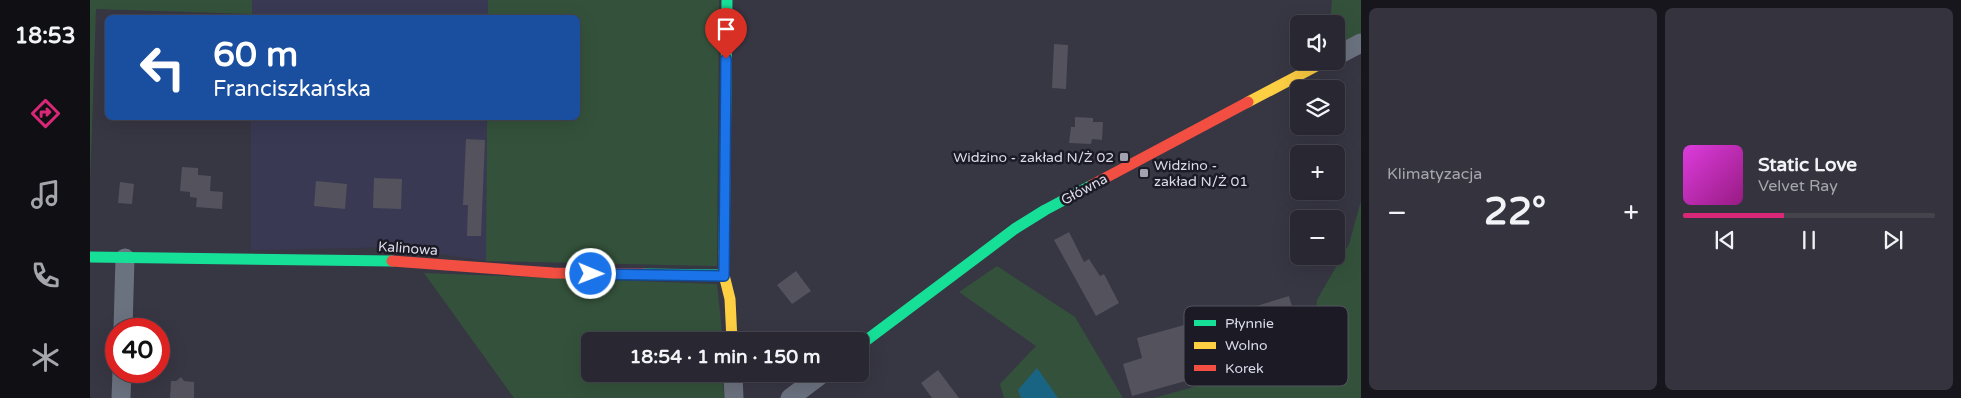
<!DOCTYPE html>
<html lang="pl">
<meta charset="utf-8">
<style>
body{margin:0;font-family:"Varela Round",sans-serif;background:#35343e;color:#f1f3f6;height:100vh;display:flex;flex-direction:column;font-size:19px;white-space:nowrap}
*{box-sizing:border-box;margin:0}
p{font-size:16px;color:#a5a6ac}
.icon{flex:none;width:28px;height:28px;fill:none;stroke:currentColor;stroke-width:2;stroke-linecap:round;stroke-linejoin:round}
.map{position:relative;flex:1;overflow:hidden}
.sheet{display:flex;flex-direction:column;gap:8px;padding:8px;background:#17161c;width:600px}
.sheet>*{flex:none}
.guide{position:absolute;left:15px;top:15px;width:475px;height:105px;border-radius:8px;box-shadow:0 5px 20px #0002,0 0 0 1px #45444d;background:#1a4fa0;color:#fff;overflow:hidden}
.buttons{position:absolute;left:1200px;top:15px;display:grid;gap:10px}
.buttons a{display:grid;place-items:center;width:55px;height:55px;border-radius:8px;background:#292832;box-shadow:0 5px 20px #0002,0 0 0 1px #45444d;font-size:25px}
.speed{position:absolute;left:15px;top:318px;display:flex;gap:10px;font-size:25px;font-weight:700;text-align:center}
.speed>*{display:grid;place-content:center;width:65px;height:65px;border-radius:50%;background:#292832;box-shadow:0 5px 20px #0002,0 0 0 1px #45444d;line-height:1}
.speed .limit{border:8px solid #d22;background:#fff;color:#111}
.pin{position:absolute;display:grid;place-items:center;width:42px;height:42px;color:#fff;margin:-51px -21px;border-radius:50% 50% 50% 0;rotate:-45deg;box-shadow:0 0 5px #0007}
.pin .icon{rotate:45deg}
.me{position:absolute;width:55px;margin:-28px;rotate:91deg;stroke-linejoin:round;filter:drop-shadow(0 0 4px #0008)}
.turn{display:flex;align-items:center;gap:18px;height:105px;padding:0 25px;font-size:22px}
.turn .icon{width:65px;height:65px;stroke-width:2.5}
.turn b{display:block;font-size:35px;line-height:42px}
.big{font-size:38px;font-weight:800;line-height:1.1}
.sheet .tile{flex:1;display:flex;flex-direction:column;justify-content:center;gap:8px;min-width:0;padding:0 18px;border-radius:8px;background:#35343e}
.song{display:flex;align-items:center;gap:15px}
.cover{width:60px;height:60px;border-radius:8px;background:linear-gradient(135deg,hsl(300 70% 55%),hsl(310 70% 35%))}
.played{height:5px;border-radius:2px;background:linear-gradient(90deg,#db2777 40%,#45444d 40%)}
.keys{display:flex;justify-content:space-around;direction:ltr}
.heat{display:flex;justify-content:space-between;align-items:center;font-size:28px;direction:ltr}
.sheet .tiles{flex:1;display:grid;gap:8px;grid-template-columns:repeat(2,1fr)}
.trip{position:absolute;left:491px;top:332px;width:288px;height:50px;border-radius:8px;background:#292832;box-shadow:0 5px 20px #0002,0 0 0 1px #45444d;font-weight:800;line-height:50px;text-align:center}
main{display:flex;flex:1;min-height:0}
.dock{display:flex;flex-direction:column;width:90px;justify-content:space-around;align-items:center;background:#101014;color:#a5a6ac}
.dock .icon{width:35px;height:35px}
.dock .active{color:#db2777}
.dock b{font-size:22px;color:#f1f3f6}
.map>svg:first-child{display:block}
.built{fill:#3a3954}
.green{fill:#34523b}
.water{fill:#1a6483}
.building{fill:#53525d}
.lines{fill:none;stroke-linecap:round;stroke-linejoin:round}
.street{stroke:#6b727f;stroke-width:19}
.fast{stroke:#16e098;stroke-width:11}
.slow{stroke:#ffcf43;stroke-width:11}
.jam{stroke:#f24e42;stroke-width:11}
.route-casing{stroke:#114b97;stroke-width:12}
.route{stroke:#1a73e8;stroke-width:9}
.poi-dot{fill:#a2a1b0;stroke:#1b1a25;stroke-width:2}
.labels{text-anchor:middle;stroke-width:5;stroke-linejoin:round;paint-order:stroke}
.poi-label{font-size:14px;fill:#dbdbea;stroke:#1b1a25;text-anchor:end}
.street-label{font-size:14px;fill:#dbdbea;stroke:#1b1a25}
.key{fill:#1b1a25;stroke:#555460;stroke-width:1}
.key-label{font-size:14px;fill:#dbdbea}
</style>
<main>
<nav class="dock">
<b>18:53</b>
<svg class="icon active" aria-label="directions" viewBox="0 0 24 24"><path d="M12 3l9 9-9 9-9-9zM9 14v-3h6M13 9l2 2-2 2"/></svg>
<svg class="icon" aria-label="music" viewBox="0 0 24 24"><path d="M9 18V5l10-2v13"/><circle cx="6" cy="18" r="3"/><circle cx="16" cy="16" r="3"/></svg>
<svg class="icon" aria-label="phone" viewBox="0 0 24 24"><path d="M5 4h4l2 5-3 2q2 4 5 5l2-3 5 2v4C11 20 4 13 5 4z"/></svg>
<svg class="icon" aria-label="climate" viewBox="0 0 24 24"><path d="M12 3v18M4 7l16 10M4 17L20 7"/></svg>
</nav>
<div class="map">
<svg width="1271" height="398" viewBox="0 0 1271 398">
<rect width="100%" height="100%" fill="#373643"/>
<path class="built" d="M 162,0 L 398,0 L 398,17 L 162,18 Z
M 161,118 L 397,118 L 396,261 L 305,247 L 161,250 Z"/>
<path class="green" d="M 0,0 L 162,0 L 162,14 L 6,9 L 0,187 Z
M 398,0 L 629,0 L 627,266 L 396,261 L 397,118 L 488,118 L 488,18 L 398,17 Z
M 1242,0 L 1271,0 L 1271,33 L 1246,47 L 1246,24 L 1240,24 Z
M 1271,201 L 1271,398 L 1064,398 L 1129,380 L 1222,348 L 1227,300 L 1259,244 Z
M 907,266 L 985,317 L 1033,398 L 914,398 L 910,384 L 946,346 L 869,292 Z
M 334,273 L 627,284 L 633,341 L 500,341 L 500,374 L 633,374 L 634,398 L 424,398 Z"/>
<path class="water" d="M 947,368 L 968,398 L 931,398 L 928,390 Z"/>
<path class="building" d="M 964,44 L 978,45 L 976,89 L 962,88 Z
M 985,117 L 1003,118 L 1003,122 L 1013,122 L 1012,140 L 1002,139 L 1001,144 L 979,143 L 981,127 L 985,127 Z
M 376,139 L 395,140 L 391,236 L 377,236 L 378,205 L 373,205 Z
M 92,167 L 108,168 L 108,175 L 121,176 L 120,191 L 133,192 L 132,209 L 106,207 L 107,198 L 100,197 L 100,192 L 90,191 Z
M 284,178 L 312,179 L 311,209 L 283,208 Z
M 226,181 L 257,184 L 255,209 L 224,206 Z
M 30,182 L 44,184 L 42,204 L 28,203 Z
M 979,232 L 994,262 L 999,259 L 1010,276 L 1014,274 L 1029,303 L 1006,316 L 964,240 Z
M 706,271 L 721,291 L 702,304 L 687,285 Z
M 1199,296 L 1205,317 L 1153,333 L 1147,312 Z
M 1109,321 L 1124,373 L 1042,396 L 1033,364 L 1052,358 L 1047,338 Z
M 848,370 L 869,398 L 842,398 L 831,383 Z
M 91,377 L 94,381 L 104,382 L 104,398 L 80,398 L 81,381 L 86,381 Z"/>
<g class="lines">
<path class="street" d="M 1246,56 L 1271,43
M 33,329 L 35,258
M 643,374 L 644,398
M 31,398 L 32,371
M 700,398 L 732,374"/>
<path class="fast" d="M 634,252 L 637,0
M 0,257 L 302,261
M 554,274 L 634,275
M 770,345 L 926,228 L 955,210 L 1002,185"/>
<path class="slow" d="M 1158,102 L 1236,61
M 634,252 L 634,275 L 640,299 L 642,341"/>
<path class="jam" d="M 1002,185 L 1158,102
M 302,261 L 463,273 L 554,274"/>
</g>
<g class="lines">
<defs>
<path id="route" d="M 501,274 L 634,276 L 636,59"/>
</defs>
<use href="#route" class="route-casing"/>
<use href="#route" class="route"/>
</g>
<g class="poi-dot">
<rect x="1029" y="152" width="10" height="10" rx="2.5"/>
<rect x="1049" y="168" width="10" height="10" rx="2.5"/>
</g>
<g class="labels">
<g class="poi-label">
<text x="1024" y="162">Widzino - zakład N/Ż 02</text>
<text x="1064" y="170" text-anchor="start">Widzino -<tspan x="1064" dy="16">zakład N/Ż 01</tspan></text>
</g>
<g class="street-label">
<text transform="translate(994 189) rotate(-28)" y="5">Główna</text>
<text transform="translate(318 248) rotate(4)" y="5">Kalinowa</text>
</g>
</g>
<rect x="1094" y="306" width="164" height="80" rx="8" class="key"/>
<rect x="1104" y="320" width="22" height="6" fill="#16e098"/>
<rect x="1104" y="342" width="22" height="7" fill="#ffcf43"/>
<rect x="1104" y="365" width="22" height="6" fill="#f24e42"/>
<g class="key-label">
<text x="1135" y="328">Płynnie</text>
<text x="1135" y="350">Wolno</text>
<text x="1135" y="373">Korek</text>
</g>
</svg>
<div class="buttons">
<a><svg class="icon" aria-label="sound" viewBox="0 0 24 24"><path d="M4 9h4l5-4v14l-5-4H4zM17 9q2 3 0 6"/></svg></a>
<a><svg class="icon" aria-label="layers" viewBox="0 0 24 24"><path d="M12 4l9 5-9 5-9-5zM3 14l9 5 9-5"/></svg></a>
<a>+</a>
<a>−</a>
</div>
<div class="speed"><div class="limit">40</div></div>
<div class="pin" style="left:636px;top:59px;background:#d93025"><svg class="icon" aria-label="arrive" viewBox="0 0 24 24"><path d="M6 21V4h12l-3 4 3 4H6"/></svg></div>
<svg class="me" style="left:501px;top:274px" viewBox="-20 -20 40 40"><circle r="17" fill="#1a73e8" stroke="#fff" stroke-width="3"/><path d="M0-11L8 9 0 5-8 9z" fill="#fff"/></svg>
<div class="trip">18:54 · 1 min · 150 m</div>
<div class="guide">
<div class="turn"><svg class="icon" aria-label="left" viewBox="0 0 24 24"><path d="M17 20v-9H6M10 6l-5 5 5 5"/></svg><div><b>60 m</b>Franciszkańska</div></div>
</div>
</div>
<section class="sheet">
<div class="tiles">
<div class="tile"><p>Klimatyzacja</p>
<div class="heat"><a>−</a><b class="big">22°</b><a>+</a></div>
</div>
<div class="tile">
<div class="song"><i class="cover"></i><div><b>Static Love</b><p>Velvet Ray</p></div></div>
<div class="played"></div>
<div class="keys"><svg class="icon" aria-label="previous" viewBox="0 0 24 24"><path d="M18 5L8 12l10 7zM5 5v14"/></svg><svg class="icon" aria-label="pause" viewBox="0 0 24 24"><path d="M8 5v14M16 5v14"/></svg><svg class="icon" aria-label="next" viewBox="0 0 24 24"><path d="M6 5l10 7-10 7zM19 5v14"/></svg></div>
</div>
</div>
</section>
</main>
